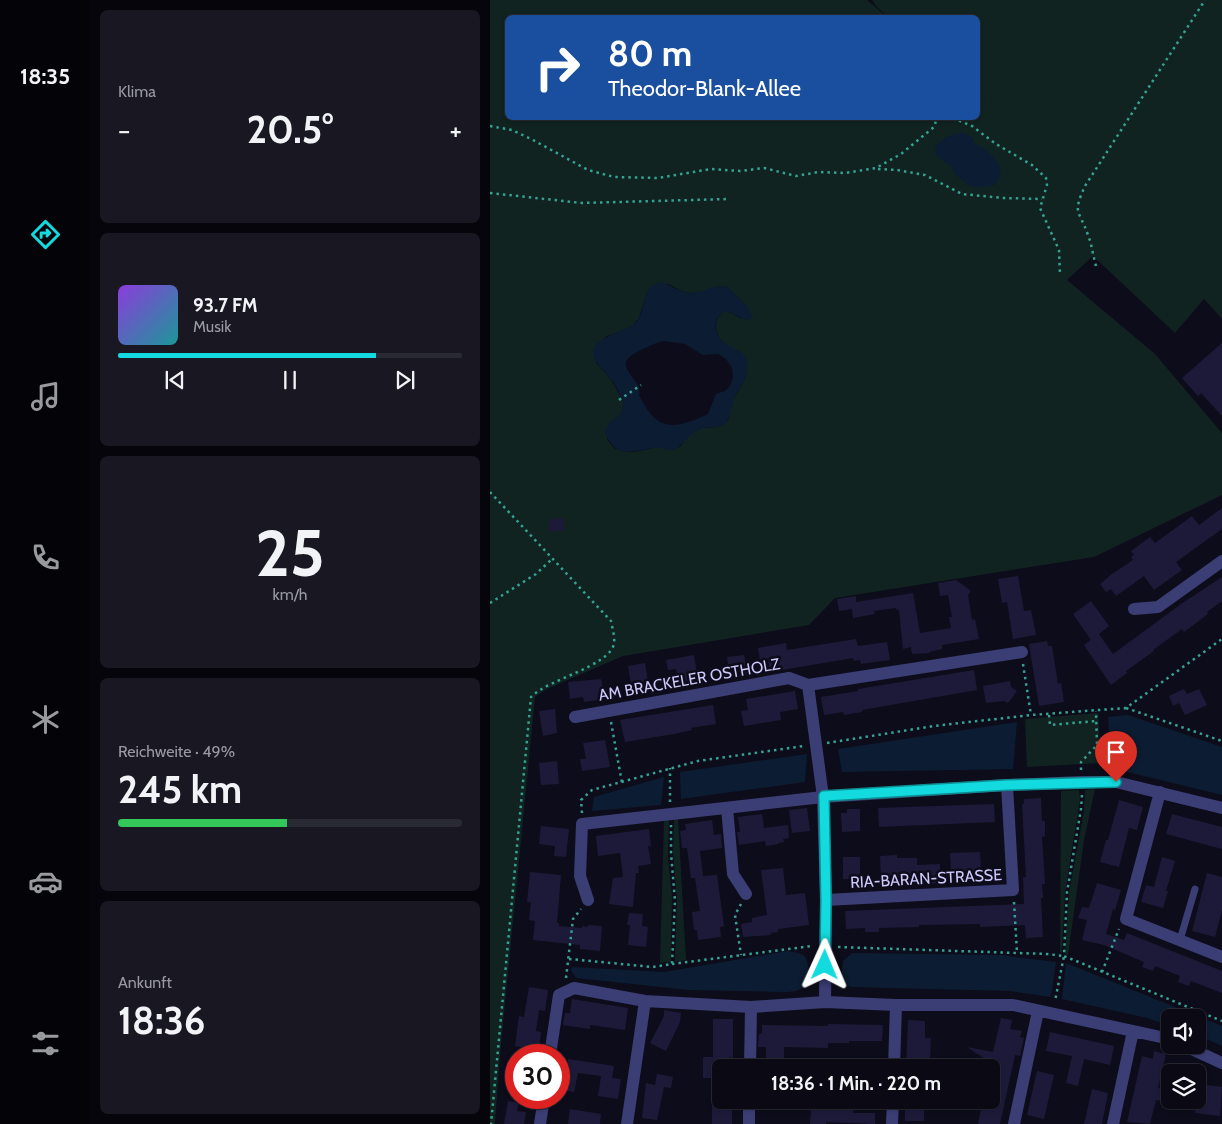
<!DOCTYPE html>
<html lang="de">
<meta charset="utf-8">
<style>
body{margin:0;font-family:Cabin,sans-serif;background:#181722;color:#f1f3f6;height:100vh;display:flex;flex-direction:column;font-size:19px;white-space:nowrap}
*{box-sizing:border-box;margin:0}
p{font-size:16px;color:#999aa0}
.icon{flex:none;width:28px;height:28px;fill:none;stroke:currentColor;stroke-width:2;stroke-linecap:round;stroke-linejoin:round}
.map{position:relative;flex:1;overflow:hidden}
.drawer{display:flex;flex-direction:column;gap:10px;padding:10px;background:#06050b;width:400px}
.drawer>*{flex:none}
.guide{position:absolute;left:15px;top:15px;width:475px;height:105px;border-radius:8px;box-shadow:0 1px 4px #0004,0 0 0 1px #2a2a34;background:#1a4fa0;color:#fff;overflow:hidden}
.tools{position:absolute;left:671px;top:1009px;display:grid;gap:10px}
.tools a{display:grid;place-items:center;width:45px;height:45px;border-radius:8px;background:#0a0914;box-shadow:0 1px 4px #0004,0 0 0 1px #2a2a34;font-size:25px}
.speed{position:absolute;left:15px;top:1044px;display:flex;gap:10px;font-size:25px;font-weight:700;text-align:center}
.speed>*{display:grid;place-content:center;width:65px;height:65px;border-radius:50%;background:#0a0914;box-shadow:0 1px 4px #0004,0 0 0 1px #2a2a34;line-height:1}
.speed .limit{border:8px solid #d22;background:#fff;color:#111}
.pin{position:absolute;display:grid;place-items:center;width:42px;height:42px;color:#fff;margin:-51px -21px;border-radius:50% 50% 50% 0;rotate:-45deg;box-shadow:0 0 5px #0007}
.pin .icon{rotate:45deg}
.me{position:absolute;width:55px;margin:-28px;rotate:1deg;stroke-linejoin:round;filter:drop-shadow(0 0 4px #0008)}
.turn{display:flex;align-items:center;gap:18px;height:105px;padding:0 20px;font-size:22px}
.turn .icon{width:65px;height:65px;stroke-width:2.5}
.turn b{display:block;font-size:35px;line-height:42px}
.big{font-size:38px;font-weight:800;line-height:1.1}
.drawer .widget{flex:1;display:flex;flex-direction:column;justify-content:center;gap:8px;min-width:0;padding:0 18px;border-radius:8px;background:#181722}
.drawer .dial{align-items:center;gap:0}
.dial b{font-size:65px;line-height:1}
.song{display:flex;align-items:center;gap:15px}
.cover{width:60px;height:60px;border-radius:8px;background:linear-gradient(135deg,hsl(270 70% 55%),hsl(180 70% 35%))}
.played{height:5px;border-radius:2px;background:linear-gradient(90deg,#12dade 75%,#2a2a34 75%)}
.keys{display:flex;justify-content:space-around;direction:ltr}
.heat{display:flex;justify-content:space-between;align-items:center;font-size:28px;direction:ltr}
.charge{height:8px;border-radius:4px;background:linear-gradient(90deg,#34c759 49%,#2a2a34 0)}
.trip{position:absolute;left:222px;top:1059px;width:288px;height:50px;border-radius:8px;background:#0a0914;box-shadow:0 1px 4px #0004,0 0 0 1px #2a2a34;font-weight:800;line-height:50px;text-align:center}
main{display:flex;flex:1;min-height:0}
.tabs{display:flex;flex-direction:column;width:90px;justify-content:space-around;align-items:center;background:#040408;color:#999aa0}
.tabs .icon{width:35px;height:35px}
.tabs .current{color:#12dade}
.tabs b{font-size:22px;color:#f1f3f6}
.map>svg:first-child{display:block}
.green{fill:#102321;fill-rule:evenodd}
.water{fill:#0c1d33;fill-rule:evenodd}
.building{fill:#1d1a39}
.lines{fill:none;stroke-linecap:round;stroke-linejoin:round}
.path{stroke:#35a293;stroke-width:2.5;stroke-dasharray:2.5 4;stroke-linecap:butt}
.lane{stroke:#3b3d75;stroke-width:7}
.street{stroke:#3b3d75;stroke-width:12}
.route-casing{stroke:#0c8e90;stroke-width:12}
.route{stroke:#12dade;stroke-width:9}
.labels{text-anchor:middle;stroke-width:5;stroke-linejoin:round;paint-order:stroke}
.street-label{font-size:16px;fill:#cbc9fb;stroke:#0d0c1a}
</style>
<main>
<nav class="tabs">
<b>18:35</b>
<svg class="icon current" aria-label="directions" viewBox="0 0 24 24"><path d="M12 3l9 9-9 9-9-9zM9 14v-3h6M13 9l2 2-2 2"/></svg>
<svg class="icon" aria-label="music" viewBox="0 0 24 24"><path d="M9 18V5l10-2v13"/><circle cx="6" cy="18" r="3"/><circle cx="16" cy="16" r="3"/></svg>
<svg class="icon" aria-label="phone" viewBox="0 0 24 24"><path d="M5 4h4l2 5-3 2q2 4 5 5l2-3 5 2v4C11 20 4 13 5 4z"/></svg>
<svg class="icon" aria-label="climate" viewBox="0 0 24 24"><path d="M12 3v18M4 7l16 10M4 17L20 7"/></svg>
<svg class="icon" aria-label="car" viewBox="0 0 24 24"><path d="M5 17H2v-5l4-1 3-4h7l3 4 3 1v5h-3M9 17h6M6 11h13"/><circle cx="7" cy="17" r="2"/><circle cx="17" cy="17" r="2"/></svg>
<svg class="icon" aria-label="filters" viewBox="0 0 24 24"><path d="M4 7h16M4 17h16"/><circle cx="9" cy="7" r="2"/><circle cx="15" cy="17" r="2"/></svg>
</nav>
<section class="drawer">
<div class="widget"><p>Klima</p>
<div class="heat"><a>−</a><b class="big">20.5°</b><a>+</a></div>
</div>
<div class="widget">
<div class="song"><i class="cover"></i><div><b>93.7 FM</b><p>Musik</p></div></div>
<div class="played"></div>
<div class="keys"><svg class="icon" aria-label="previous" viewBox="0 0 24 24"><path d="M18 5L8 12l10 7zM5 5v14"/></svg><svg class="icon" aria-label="pause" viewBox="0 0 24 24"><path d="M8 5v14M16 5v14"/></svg><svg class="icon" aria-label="next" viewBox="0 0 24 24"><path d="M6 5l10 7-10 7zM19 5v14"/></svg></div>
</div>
<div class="widget dial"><b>25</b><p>km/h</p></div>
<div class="widget"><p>Reichweite · 49%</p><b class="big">245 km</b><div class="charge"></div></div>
<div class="widget"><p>Ankunft</p><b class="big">18:36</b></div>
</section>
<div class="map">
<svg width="732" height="1124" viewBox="0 0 732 1124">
<rect width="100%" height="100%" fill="#0d0c1a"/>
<path class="green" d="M 0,0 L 377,0 L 397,17 L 18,18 L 18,118 L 488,118 L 488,91 L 502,99 L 488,91 L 488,18 L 398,17 L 386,6 L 382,0 L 732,0 L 732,319 L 714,299 L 685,333 L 603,256 L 577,280 L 665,354 L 732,433 L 732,495 L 604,557 L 345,598 L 319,625 L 133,656 L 57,689 L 45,697 L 10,1054 L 5,1124 L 0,1124 ZM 178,284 C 185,287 193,293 201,293 C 215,294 223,284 237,287 L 257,306 L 252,319 L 236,311 C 223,317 223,333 234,343 C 243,351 256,350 257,366 C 258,380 246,391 241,405 C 240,409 240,416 238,420 C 238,421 233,424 232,425 C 227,428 220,427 213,428 C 203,430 196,438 190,447 L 163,448 L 144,452 L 131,451 L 124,448 L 117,439 L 121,422 L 131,414 L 134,402 L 120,378 L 106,363 L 115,337 L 142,327 L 149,318 L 157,292 Z
M 608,713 L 611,763 L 537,767 L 535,719 Z
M 605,789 L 594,840 L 578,955 L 575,954 L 579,893 L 594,811 L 595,790 Z
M 589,790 L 590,800 L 575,892 L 572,953 L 570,952 L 571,791 Z
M 188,818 L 196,960 L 185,962 L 187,901 L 183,852 L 184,819 Z
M 179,819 L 178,857 L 182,896 L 181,962 L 170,963 L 174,820 Z"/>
<path class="water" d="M 472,132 L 484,139 L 484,143 C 496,149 516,163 509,178 C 508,182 505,185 501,186 C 495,188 487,187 481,187 L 465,174 L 461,167 L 445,154 L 446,145 L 456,137 Z
M 170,282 C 181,285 191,293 201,293 C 215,293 222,284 237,287 L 257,306 L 262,316 L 261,319 L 256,320 L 236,311 C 222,318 223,332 233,342 C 239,348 251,349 255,357 C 263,373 249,386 244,399 C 241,407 241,419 234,424 C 227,429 217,426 209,429 C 199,433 191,449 182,450 C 176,450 170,447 163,448 C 153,449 144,453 133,451 C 128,451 124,447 121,443 C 109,430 120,422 131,414 L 134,402 C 130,394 126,385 120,378 C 116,372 109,367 105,360 C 93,336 139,334 148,320 C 157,305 150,290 170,282 ZM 174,341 L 195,344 L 213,355 L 228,354 L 236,359 L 242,368 L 243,378 L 240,386 L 235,391 L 226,394 L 218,414 C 183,430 167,432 149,395 C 154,378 117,366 149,351 C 157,347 165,343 174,341 Z
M 638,715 L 732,747 L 732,795 L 621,768 L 618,717 Z
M 527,722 L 523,769 L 352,772 L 348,749 Z
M 317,754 L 315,782 L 191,799 L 190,772 Z
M 174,777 L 171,805 L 102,811 L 104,797 Z
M 297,951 C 302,952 308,952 313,955 C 321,961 320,982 312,988 C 307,991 302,992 296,992 L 199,990 L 86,978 L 81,970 L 82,967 L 174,972 Z
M 362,953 L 511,955 L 566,962 L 561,997 L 520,991 L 361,987 C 348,983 352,971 353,961 Z
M 576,963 L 732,1026 L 732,1046 L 708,1035 L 708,1018 L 680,1018 L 680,1026 L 657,1018 L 572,999 Z"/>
<path class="building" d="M 732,343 L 732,416 L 711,393 L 708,396 L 692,378 Z
M 732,508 L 732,529 L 686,562 L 692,570 L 664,590 L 654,576 L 626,596 L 621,589 L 616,592 L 610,584 L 622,574 L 643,560 L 641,557 L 644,555 L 641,551 L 660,537 L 665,543 L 702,516 L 709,525 Z
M 73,518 L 74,531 L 59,531 L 59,520 Z
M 528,576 L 534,611 L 541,610 L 546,635 L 523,639 L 517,602 L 512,603 L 508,579 Z
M 732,577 L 732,601 L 717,612 L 718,614 L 694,632 L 692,629 L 663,650 L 664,651 L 636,671 L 637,673 L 621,685 L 594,645 L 601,640 L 583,614 L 601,601 L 619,626 L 609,634 L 623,654 L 691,604 Z
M 466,580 L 481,591 L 478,595 L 482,620 L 485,619 L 489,639 L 452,645 L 452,649 L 439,652 L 440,653 L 422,654 L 421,647 L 413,649 L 409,610 L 407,610 L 406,608 L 384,611 L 385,614 L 363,618 L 362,609 L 349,611 L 347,599 L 366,596 L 366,602 L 423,593 L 430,633 L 461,628 L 459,617 L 462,617 L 458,595 L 450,596 L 448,583 Z
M 366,639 L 368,646 L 397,642 L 400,660 L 371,664 L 370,660 L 364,661 L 363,658 L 280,672 L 278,659 L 270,660 L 268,648 L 296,643 L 297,650 Z
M 557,641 L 558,646 L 562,646 L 568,684 L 571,683 L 574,702 L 549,706 L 539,644 Z
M 204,655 L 208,680 L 189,683 L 186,669 L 178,670 L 176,660 Z
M 254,655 L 258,675 L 240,678 L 237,657 Z
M 155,663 L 159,688 L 142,691 L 138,666 Z
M 484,670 L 487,690 L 372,710 L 372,712 L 354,715 L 353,712 L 334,715 L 331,697 L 368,691 L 368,689 Z
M 111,679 L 115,699 L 94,702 L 93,697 L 80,699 L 78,682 Z
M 520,681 L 521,687 L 527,691 L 518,703 L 514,701 L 496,703 L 493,686 Z
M 694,689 L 697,694 L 709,689 L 717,705 L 695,715 L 689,703 L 683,706 L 679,696 Z
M 305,691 L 308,709 L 290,712 L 291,720 L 254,726 L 251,711 L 258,710 L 256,699 Z
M 223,705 L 226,724 L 201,728 L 202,730 L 184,734 L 135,742 L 130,720 Z
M 65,709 L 67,733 L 53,736 L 49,711 Z
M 115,740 L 120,767 L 92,771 L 90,759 L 96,759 L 93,743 Z
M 67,761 L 69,784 L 51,785 L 49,763 Z
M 551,798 L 552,821 L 555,821 L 555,836 L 552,837 L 555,884 L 552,884 L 553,898 L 551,898 L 553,937 L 536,938 L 535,925 L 490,927 L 490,924 L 429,925 L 429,927 L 389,928 L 389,932 L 375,932 L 375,928 L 356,929 L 355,911 L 534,904 L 533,877 L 536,877 L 532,804 L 534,804 L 534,799 Z
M 629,800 L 653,807 L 647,830 L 639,828 L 629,867 L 610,862 L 616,840 L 618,840 Z
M 504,804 L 505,822 L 389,827 L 388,808 Z
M 317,808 L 320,831 L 302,833 L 299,810 Z
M 357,809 L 370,809 L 370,831 L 352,832 L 351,813 L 357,813 Z
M 272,814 L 274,828 L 298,825 L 299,838 L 293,839 L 294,842 L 288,843 L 288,844 L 276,846 L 275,841 L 249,845 L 247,832 L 250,832 L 248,817 Z
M 682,814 L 732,827 L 732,849 L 676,834 Z
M 222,820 L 224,835 L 231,834 L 232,848 L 210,851 L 213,876 L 227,875 L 234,926 L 230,927 L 231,937 L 208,940 L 207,930 L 204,930 L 202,912 L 210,911 L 205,878 L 201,878 L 197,848 L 192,848 L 190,831 L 196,830 L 195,824 Z
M 51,826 L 79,829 L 76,857 L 64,856 L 65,846 L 49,844 Z
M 159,829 L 161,846 L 158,846 L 161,864 L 148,866 L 149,873 L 146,873 L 143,907 L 119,904 L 123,878 L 133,877 L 130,853 L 108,856 L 106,836 Z
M 490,852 L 491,870 L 461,871 L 460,853 Z
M 407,855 L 407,858 L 427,858 L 427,865 L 450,864 L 450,883 L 428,884 L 428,876 L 391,877 L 390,856 Z
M 353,857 L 370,857 L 370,879 L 353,879 Z
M 672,857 L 685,861 L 676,891 L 678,891 L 673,908 L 651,902 L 656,885 L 664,887 Z
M 293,868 L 296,895 L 315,893 L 319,925 L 288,929 L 288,932 L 281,933 L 281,935 L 253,937 L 251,924 L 262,922 L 262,918 L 277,915 L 271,870 Z
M 40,872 L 71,875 L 67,923 L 69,923 L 69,926 L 92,928 L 92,926 L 98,927 L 98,925 L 112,926 L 110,951 L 90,949 L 90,945 L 43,940 L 45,921 L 39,920 L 41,902 L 37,902 Z
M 717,873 L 732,877 L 732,910 L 725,937 L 702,931 Z
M 607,883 L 631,890 L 625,910 L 623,909 L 616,934 L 634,940 L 637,933 L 732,971 L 732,993 L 701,981 L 699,986 L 688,982 L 690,976 L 665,966 L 663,971 L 652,967 L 654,962 L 614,945 L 592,940 L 597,920 L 588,918 L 592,907 L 599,908 Z
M 139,913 L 153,914 L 152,926 L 158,927 L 156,947 L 138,945 L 140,925 L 137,925 Z
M 39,987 L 58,990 L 55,1011 L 49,1010 L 46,1031 L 51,1032 L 49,1050 L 25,1046 L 29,1016 L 34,1017 Z
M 82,999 L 138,1008 L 135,1030 L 100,1025 L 100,1029 L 73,1025 L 75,1013 L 80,1013 Z
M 174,1010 L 191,1013 L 190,1022 L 176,1051 L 160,1043 L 174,1016 Z
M 511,1018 L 522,1020 L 520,1029 L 532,1031 L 530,1037 L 534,1038 L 530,1056 L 525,1055 L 510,1124 L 488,1124 L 493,1100 L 501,1100 L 501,1068 L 499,1068 L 500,1064 L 498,1063 L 498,1061 L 477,1047 L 503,1052 Z
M 223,1019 L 243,1019 L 243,1068 L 231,1068 L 231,1078 L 213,1078 L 213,1057 L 223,1057 Z
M 418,1020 L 435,1021 L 435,1038 L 441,1038 L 440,1061 L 437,1061 L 436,1068 L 416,1068 Z
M 338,1024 L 393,1025 L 392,1041 L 359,1041 L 359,1043 L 338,1043 L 338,1048 L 294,1047 L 294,1068 L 276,1068 L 276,1047 L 268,1047 L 269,1034 L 272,1033 L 272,1025 L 338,1026 Z
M 560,1032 L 624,1046 L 620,1065 L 594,1059 L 588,1086 L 576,1083 L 582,1056 L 556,1051 Z
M 664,1051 L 676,1054 L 668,1088 L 674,1089 L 672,1101 L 666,1100 L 660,1124 L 637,1122 L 652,1056 L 663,1059 Z
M 78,1059 L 124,1066 L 122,1078 L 131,1079 L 128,1099 L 108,1096 L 111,1076 L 88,1073 L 84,1092 L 69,1090 L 70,1066 L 77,1067 Z
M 547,1071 L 564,1075 L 554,1119 L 537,1115 Z
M 167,1074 L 183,1077 L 181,1088 L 174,1087 L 167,1120 L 152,1118 L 156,1083 L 165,1085 Z
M 709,1084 L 732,1087 L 730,1116 L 705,1113 Z
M 602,1089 L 618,1093 L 612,1124 L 594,1124 Z
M 222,1100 L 238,1100 L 238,1102 L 242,1102 L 242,1124 L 222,1124 Z
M 415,1100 L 434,1100 L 434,1121 L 415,1121 Z
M 18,1101 L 29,1103 L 27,1111 L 36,1112 L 34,1124 L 14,1124 Z
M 80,1109 L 111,1114 L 110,1124 L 78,1124 Z
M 321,1110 L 363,1110 L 363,1113 L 385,1113 L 385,1124 L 336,1122 L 336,1124 L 320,1124 Z"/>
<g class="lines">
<path class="path" d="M 463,118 L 482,126 L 506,144 L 542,165 L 556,178 L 557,185 L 550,208 L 569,250 L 570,275
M 0,126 L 22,130 L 43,140 L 98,170 L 124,177 L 168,178 L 221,169 L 250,171 L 274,168 L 306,176 L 329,172 L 355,173 L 386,168 L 411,154 L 444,127 L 447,118
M 388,169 L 407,170 L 435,175 L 472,194 L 514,198 L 552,199
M 0,193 L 92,203 L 238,199
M 606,266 C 603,256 602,245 598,235 C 589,209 582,215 595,186 L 715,0
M 129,400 L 151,385
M 0,492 L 121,621 C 122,627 125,636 124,644 C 118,667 58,679 41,697 L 1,1124
M 0,603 L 46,574 L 63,558
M 533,664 L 541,715
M 636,708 L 732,741
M 559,715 L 560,725 L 606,721
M 121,722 L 132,783
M 337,743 L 444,726 L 541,715 L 636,708 L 732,639
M 591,770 L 591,762 L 607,745 L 606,711
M 592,795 L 591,809 L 577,892 L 574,956 L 732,1021
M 180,802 L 180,768
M 92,813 L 91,800 L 102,790 L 208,761 L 314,746
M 524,902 L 527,953
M 251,904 L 245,915 L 251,955
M 348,947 L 557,954 L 574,956 L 565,1001
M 79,959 L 163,967 L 182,964 L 185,901 L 181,853 L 181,825
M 182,964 L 322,946
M 612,972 L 629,929
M 76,978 L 83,919 L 91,909"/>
<path class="lane" d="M 690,940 L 705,889"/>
<path class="street" d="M 644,609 L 668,607 L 732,561
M 318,685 L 333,797 L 336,900 L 335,1002
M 85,717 L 299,678 L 318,685 L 532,652
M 670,792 L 636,919 L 732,957
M 237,808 L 243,874 L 256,894
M 98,900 L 90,876 L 92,824 L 333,797 L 517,785 L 591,782 L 626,782 L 732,808
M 336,900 L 523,890 L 517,785
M 693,1045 L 732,1063
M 60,1055 L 69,995 L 84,988 L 155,1001 L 261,1007 L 335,1002 L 406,1005 L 523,1005 L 680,1039
M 260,1068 L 261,1007
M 404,1068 L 406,1005
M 50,1124 L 54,1098
M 137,1124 L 155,1001
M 259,1124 L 259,1100
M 402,1124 L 403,1100
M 524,1124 L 548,1011
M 623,1124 L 643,1031"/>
</g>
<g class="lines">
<defs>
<path id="route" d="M 335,965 L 336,900 L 334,796 L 517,785 L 626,782"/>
</defs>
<use href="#route" class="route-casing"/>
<use href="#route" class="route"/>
</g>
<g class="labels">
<g class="street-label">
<text transform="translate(199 679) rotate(-10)" y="6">AM BRACKELER OSTHOLZ</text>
<text transform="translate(436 878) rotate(-3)" y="6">RIA-BARAN-STRASSE</text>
</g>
</g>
</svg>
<div class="tools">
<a><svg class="icon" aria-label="sound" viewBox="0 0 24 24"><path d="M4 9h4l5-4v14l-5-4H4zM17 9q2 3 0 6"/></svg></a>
<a><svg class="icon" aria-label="layers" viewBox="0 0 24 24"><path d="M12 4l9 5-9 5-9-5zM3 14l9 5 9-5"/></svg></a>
</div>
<div class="speed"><div class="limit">30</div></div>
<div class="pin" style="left:626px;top:782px;background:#d93025"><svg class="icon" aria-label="arrive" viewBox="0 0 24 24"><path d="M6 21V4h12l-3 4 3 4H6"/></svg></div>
<svg class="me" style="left:335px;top:965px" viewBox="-20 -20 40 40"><path d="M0-17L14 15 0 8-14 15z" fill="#12dade" stroke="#fff" stroke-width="4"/></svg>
<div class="trip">18:36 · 1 Min. · 220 m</div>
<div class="guide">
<div class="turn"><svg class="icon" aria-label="right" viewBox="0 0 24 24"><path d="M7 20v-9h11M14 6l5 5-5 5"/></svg><div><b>80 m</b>Theodor-Blank-Allee</div></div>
</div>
</div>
</main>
